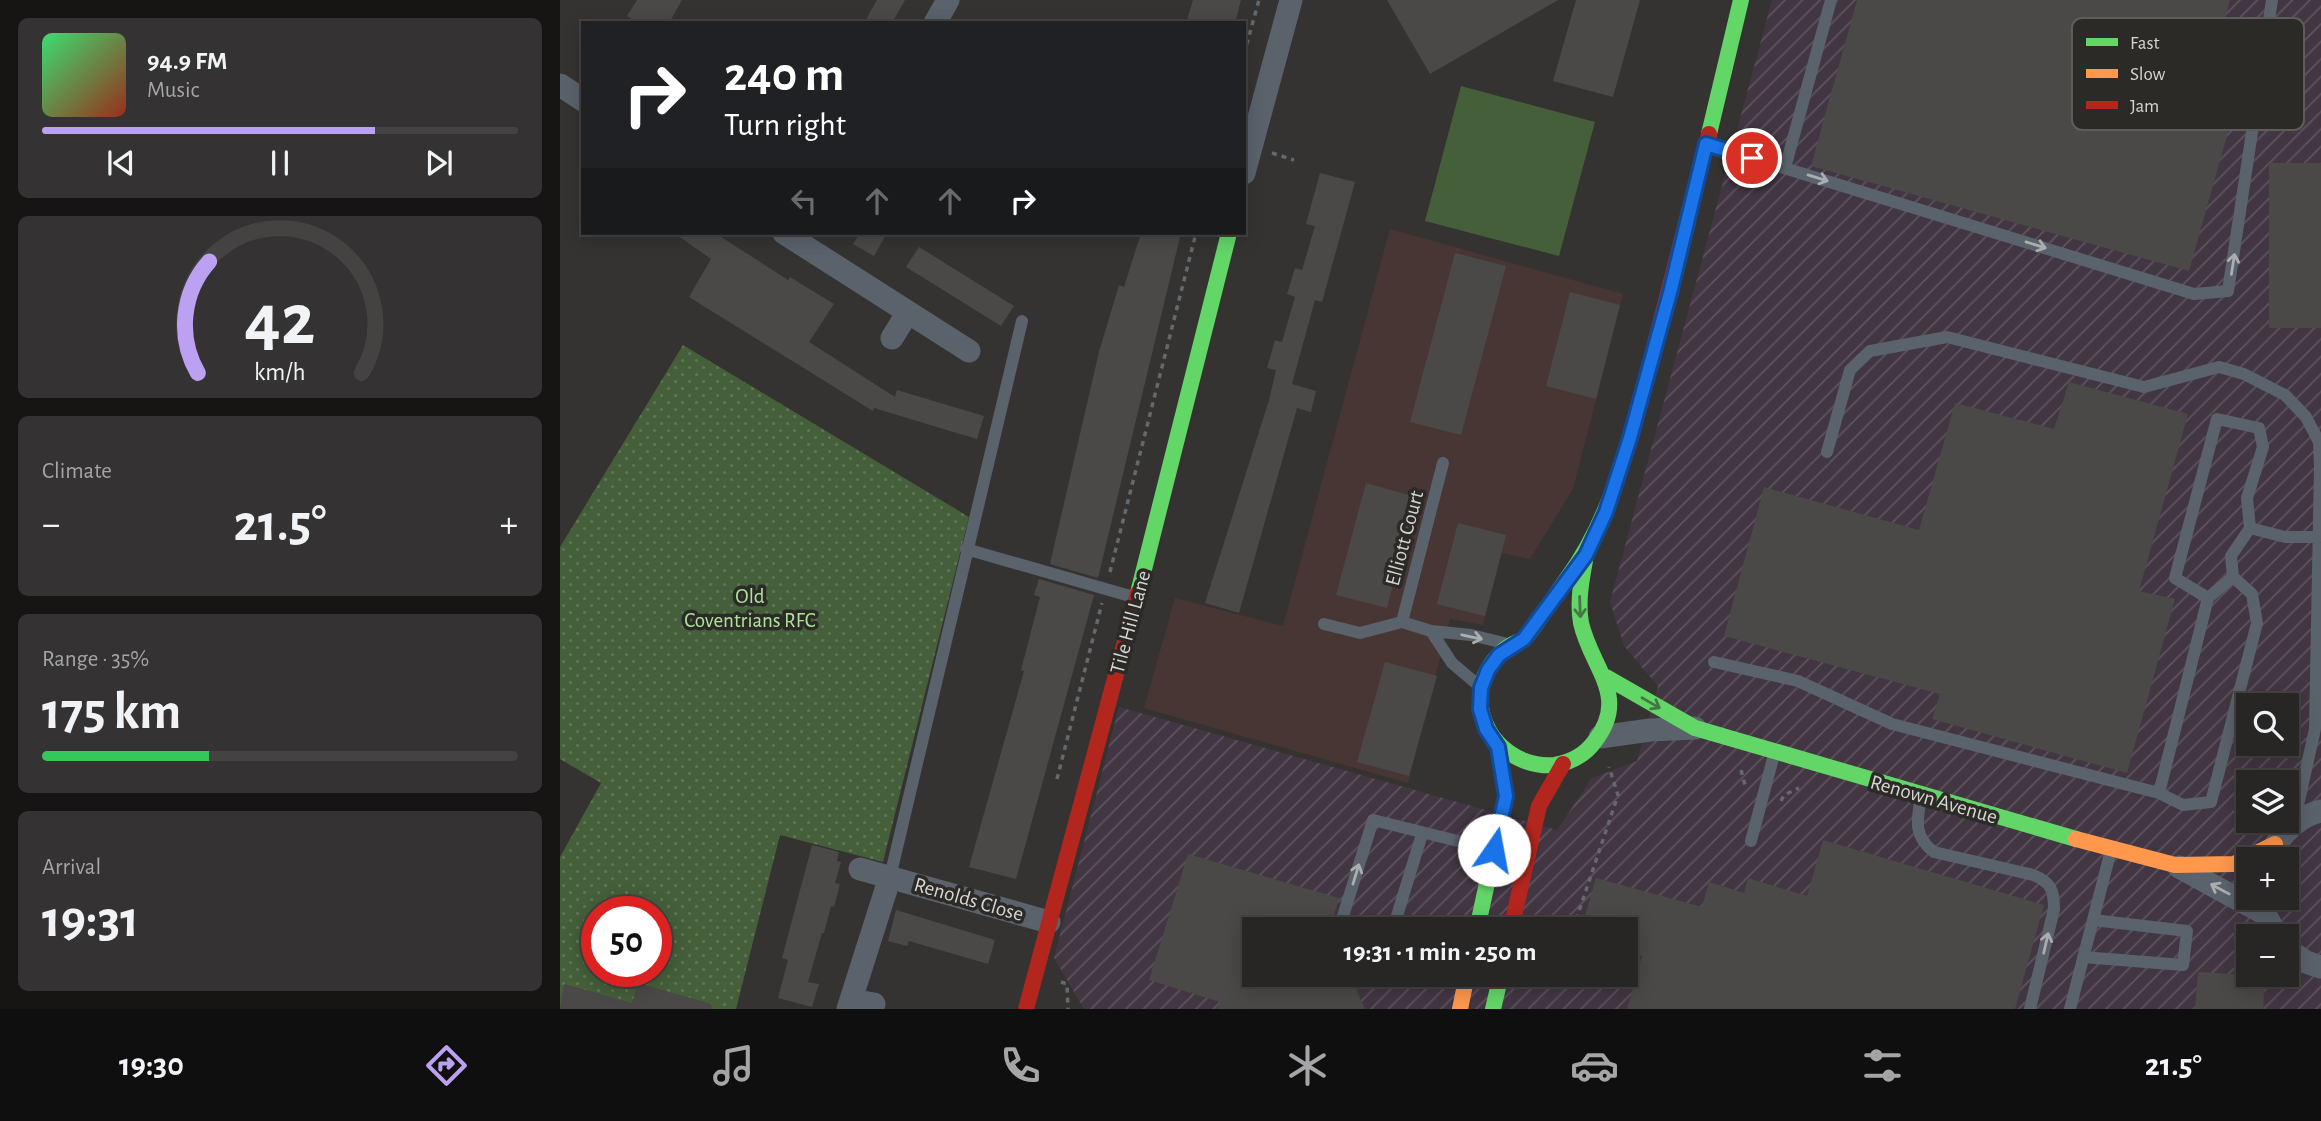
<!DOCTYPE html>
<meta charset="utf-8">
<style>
body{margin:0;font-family:"Alegreya Sans",sans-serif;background:#343232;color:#f1f3f6;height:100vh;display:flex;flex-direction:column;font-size:26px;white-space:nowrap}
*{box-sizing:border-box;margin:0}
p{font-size:23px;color:#a5a5a7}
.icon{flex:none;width:38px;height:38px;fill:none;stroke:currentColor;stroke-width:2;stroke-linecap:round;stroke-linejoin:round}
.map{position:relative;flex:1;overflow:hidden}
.details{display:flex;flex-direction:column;gap:18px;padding:18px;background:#161514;width:560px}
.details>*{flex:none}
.banner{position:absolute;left:21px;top:21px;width:665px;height:214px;border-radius:0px;box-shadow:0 4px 18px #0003,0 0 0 2px #444342;background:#202124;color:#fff;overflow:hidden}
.buttons{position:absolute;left:1676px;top:693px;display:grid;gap:14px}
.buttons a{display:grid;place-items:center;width:63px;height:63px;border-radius:0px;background:#282625;box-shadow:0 4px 18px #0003,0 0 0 2px #444342;font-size:35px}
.speed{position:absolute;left:21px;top:896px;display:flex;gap:14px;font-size:35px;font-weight:700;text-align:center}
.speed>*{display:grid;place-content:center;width:91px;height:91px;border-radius:50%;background:#282625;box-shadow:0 4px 18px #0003,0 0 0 2px #444342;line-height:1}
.speed .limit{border:10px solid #d22;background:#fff;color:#111}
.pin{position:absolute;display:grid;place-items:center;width:60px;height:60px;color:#fff;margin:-30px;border:4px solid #fff;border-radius:50%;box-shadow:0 2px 7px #0007}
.me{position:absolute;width:77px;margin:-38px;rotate:12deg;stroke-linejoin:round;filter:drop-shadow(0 0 5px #0008)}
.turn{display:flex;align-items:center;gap:24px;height:147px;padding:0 28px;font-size:32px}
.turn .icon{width:91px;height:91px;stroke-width:2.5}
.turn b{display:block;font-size:49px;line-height:60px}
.lanes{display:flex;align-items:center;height:66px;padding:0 28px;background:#0003;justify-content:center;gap:35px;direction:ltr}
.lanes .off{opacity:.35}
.big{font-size:52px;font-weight:600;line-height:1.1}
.details .widget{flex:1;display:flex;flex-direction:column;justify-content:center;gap:10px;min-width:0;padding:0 24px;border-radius:10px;background:#343232}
.details .dial{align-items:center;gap:0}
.dial svg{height:182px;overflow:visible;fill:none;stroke:#444342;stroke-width:7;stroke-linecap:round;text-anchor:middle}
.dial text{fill:#f1f3f6;stroke:none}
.song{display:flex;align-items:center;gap:21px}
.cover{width:84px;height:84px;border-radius:10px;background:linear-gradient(135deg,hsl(140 70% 55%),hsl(10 70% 35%))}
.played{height:7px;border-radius:4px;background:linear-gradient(90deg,#bca0f2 70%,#444342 70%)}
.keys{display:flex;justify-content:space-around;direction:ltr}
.heat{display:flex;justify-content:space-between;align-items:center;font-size:38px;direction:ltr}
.charge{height:10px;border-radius:5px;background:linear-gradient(90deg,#34c759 35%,#444342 0)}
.trip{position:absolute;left:682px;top:917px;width:396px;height:70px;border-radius:0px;background:#282625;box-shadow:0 4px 18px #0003,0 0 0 2px #444342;font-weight:600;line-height:70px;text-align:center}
.menu{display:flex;height:112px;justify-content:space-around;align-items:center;background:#100f0f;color:#a5a5a7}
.menu .icon{width:49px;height:49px}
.menu .on{color:#bca0f2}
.menu b{font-size:32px;color:#f1f3f6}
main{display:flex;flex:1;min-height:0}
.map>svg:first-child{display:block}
.commercial{fill:#483634}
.industrial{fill:url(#industrial-furrows);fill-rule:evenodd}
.grass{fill:#445f39}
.park{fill:url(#park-dots);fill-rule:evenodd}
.building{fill:#4b4948}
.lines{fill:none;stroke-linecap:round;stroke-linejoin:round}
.path{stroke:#64696d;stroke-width:3.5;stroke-dasharray:5 5;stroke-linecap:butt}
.lane{stroke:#5a626c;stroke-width:12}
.street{stroke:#5a626c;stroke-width:23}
.fast{stroke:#63d668;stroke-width:16}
.slow{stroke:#ff974d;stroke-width:16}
.jam{stroke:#b3261e;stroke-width:16}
.oneway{stroke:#abadae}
.oneway2{stroke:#457744}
.route-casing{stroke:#114b97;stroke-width:18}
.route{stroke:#1a73e8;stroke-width:12}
.labels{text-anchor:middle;stroke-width:7;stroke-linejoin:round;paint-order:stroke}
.street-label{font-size:21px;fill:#d6d5d2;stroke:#2c2a26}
.park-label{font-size:21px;fill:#aee39a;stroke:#2c2a26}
.key{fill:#2c2a26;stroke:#5f5d5a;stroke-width:2}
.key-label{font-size:19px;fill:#d6d5d2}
</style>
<main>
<section class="details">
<div class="widget">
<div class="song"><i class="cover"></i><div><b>94.9 FM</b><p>Music</p></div></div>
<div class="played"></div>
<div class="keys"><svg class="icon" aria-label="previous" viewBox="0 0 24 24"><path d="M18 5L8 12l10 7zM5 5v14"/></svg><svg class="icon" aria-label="pause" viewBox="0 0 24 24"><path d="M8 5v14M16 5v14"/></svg><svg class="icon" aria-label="next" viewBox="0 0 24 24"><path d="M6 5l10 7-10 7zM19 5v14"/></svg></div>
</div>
<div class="widget dial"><svg viewBox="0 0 100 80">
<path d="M14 69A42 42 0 1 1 86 69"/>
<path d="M14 69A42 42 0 0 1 19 20" stroke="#bca0f2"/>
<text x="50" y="56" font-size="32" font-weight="700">42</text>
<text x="50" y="72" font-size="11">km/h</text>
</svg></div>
<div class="widget"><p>Climate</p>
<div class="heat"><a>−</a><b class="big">21.5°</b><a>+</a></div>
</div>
<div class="widget"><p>Range · 35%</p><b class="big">175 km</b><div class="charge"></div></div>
<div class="widget"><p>Arrival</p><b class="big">19:31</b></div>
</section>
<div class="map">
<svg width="1761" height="1009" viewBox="0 0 1761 1009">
<defs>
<pattern id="industrial-furrows" width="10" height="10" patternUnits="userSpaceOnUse" patternTransform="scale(1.75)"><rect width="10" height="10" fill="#423643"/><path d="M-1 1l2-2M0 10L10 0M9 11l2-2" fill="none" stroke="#5d525d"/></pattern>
<pattern id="park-dots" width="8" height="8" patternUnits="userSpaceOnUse" patternTransform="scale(1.75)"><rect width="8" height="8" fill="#445f39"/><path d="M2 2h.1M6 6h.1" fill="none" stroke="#5e7555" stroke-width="1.8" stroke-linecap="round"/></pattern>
</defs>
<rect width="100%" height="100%" fill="#353331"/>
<path class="commercial" d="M 830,229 L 1063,294 L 1013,489 L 970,559 L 942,553 L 923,625 L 890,619 L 848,783 L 584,708 L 615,598 L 723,626 Z"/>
<path class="industrial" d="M 1212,0 L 1761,0 L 1761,1009 L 524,1009 L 494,958 L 559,707 L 997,830 L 1032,778 L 1077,761 L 1098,686 L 1064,646 L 1050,602 ZM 1689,705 L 1727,705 L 1727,744 L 1689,744 ZM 1689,782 L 1727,782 L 1727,821 L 1689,821 ZM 1689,859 L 1727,859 L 1727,898 L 1689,898 ZM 695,929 L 1066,929 L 1066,975 L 695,975 ZM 1689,936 L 1727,936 L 1727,975 L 1689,975 Z"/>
<path class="grass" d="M 901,86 L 1035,122 L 999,256 L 865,221 Z"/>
<path class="park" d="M 123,345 L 409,517 L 323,862 L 220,835 L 176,1009 L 0,1009 L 0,857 L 41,783 L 0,759 L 0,547 ZM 37,912 L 96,912 L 96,971 L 37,971 Z"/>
<path class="building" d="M 77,0 L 122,0 L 109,23 L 77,23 L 67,16 Z
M 317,0 L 345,0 L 332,23 L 304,23 Z
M 633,0 L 681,0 L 675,23 L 626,23 Z
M 827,0 L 998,0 L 870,74 Z
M 1016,0 L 1080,0 L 1053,97 L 993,81 Z
M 1297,0 L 1670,0 L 1640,109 L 1672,118 L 1629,271 L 1251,166 Z
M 1709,163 L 1761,163 L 1761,328 L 1709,328 Z
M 760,173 L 795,182 L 762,302 L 755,300 L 732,384 L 756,391 L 751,412 L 737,408 L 679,613 L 645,603 L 709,400 L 716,370 L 707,368 L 715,340 L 722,342 L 735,297 L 727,294 L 735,268 L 742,270 L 755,226 L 746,224 Z
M 114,233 L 155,233 L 228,280 L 230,277 L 274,304 L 249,342 L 335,397 L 337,390 L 424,416 L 417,439 L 314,408 L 313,411 L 129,297 L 151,259 Z
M 300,233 L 327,233 L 314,256 L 293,244 Z
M 581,233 L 621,233 L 538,578 L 490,564 L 539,352 L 559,285 L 564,287 Z
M 359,247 L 454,306 L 441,326 L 346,267 Z
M 895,253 L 946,266 L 901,435 L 850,422 Z
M 1010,292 L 1060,305 L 1036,399 L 986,386 Z
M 1509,382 L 1628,414 L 1579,591 L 1615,599 L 1567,773 L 1372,719 L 1380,694 L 1164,636 L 1204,487 L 1359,530 L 1395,403 L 1494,429 Z
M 806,483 L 856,497 L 827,608 L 776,595 Z
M 898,523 L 946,535 L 925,616 L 877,604 Z
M 479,579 L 534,595 L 456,879 L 409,867 L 464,671 L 461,670 L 480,597 L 474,595 Z
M 825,662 L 877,676 L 849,776 L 797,762 Z
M 1263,840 L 1484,905 L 1455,1009 L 1067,1009 L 1082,956 L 1066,951 L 1066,929 L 1021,929 L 1036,878 L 1142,907 L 1149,882 L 1184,893 L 1188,878 L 1247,896 Z
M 252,845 L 279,852 L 277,861 L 281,862 L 275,883 L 280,884 L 274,907 L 271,906 L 264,933 L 262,933 L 248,982 L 259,984 L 252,1007 L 218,998 L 228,960 L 222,958 Z
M 628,854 L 779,898 L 770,929 L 695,929 L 695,975 L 765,975 L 767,978 L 795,987 L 805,1009 L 657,1009 L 660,1002 L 589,980 Z
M 336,910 L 435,940 L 428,964 L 349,941 L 347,946 L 328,941 Z
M 1638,972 L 1705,976 L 1703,1009 L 1635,1009 Z
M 78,983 L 152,1004 L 151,1009 L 0,1009 L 4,984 L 72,1003 Z"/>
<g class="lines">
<path class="path" d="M 684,54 L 699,0
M 712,153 L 734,160
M 550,572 L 636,233
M 1181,770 L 1186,789
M 497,779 L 542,603
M 1221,801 L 1224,795 L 1239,788
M 1013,929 L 1058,795 L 1049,767
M 501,982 L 507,984 L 508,1009"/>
<path class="lane" d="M 1146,144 L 1634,294 L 1668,291 L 1712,0
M 1225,168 L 1271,0
M 1657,419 L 1699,428 L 1703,447 L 1687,498 L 1690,528 L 1671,556 L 1673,577 L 1692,594 L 1697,623 L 1651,802 L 1623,805 L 1599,793 L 1648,598 L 1615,578 Z
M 1267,452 L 1290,370 L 1310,351 L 1387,337 L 1584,387 L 1659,367 L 1684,374 L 1725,395 L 1746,417 L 1759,442 L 1760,467 L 1755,729 L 1734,823
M 1690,528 L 1725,537 L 1759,537
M 406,549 L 577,598
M 1648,598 L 1673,577
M 842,622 L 883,463
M 764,624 L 800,633 L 842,622 L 871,631 L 911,635 L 944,643
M 871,631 L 892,663 L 918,685
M 1154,662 L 1238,681 L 1332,724 L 1599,793
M 1361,796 C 1357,820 1353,836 1374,852 L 1473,875 C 1491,882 1494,890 1494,909 L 1470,1009
M 1191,841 L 1215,751
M 330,877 L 462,321
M 779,929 L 813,820 L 934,850
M 833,929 L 862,834
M 1523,957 L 1623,965 L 1627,931 L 1533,920
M 1510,1009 L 1551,850"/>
<path class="street" d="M 375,23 L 388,0
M 0,85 L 23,100
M 684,173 L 731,0
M 224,233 L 409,351
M 332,338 L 348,312
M 1040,737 L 1090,730 L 1135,728
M 1709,856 C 1719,836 1738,816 1761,811
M 1619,867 L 1705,914
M 300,869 L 489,922
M 1703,901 L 1705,914 L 1717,936
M 1727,949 L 1746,962 L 1761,967
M 291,1000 L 314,1004
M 288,1009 L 330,877"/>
<path class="fast" d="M 1149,134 L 1181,0
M 1026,555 C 1022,577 1017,601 1021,623 C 1031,668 1070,696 1035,741 C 1025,755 1012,762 995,765 C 974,767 953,759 938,743 C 923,727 916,702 923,680 C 928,666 939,651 953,644 C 959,641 963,641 967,636 C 981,619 993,598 1006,580 C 1048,523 1065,457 1083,390
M 578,593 L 669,233
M 1046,677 L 1135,728 L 1516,839
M 917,929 L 946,796 L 938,747
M 933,1009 L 941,975"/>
<path class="slow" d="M 1516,839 L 1615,865 L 1674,864 L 1715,844
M 900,1009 L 907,975"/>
<path class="jam" d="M 1083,390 L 1149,134
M 951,929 L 979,806 L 1003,764
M 466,1009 L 578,593"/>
</g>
<defs><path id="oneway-shaft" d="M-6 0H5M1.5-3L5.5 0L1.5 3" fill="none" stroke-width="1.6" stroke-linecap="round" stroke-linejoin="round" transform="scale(1.75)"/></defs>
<g class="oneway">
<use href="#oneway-shaft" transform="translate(1258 178) rotate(17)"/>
<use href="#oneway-shaft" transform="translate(1476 245) rotate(17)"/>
<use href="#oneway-shaft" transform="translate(1673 264) rotate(-81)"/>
<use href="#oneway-shaft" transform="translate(912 637) rotate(12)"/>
<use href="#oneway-shaft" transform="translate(796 874) rotate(-73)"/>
<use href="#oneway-shaft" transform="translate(1660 889) rotate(-152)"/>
<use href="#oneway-shaft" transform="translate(1486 943) rotate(-77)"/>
</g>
<g class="oneway2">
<use href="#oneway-shaft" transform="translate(1020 607) rotate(88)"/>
<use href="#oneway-shaft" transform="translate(1091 703) rotate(30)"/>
</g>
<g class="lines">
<defs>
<path id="route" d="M 934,850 L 946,796 L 938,747 L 926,729 L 920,709 L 921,688 L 928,670 L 939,655 L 964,639 L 1026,555 L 1046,512 L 1070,438 L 1111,289 L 1146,144 L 1192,158"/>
</defs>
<use href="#route" class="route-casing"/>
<use href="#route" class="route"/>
</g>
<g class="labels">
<g class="street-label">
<text transform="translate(844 538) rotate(-75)" y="7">Elliott Court</text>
<text transform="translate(570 622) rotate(-75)" y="7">Tile Hill Lane</text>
<text transform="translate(1374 799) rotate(16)" y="7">Renown Avenue</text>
<text transform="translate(409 899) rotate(16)" y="7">Renolds Close</text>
</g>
<g class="park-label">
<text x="190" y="603">Old<tspan x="190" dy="24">Coventrians RFC</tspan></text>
</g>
</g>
<rect x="1512" y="18" width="232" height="112" rx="10" class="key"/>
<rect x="1526" y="38" width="32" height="8" fill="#63d668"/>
<rect x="1526" y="69" width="32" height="9" fill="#ff974d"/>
<rect x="1526" y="101" width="32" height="8" fill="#b3261e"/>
<g class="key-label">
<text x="1570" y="49">Fast</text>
<text x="1570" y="80">Slow</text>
<text x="1570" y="112">Jam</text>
</g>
</svg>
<div class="buttons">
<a><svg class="icon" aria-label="search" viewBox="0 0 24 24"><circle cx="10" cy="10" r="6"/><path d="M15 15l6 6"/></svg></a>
<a><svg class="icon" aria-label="layers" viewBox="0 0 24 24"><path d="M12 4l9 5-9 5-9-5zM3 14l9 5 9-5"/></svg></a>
<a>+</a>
<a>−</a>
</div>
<div class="speed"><div class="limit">50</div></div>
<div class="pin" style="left:1192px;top:158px;background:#d93025"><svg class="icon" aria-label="arrive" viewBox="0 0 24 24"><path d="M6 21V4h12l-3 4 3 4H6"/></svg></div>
<svg class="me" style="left:934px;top:850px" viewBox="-20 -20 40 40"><circle r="19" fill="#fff"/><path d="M0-13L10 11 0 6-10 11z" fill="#1a73e8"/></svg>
<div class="trip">19:31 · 1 min · 250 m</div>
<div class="banner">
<div class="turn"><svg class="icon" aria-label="right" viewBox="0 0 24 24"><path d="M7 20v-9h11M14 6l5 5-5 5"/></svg><div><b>240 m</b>Turn right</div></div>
<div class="lanes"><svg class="icon off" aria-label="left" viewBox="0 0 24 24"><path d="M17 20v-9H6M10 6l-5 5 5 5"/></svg><svg class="icon off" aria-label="ahead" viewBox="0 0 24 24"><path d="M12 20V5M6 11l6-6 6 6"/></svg><svg class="icon off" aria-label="ahead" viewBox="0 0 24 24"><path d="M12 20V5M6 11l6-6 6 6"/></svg><svg class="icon" aria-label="right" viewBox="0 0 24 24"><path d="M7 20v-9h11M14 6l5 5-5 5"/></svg></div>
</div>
</div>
</main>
<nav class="menu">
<b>19:30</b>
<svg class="icon on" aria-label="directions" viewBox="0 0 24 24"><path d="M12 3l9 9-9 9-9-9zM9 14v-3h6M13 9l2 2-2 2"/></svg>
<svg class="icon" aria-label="music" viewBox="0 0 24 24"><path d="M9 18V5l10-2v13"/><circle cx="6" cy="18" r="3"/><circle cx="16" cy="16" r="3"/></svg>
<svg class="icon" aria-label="phone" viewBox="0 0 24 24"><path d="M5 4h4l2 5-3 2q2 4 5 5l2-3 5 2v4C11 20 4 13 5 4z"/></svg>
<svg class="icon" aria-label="climate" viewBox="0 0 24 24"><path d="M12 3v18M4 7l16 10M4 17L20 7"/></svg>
<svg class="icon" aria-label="car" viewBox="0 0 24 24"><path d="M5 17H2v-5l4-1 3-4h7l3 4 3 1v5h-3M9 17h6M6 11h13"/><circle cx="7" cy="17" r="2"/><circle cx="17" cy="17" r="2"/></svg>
<svg class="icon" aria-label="filters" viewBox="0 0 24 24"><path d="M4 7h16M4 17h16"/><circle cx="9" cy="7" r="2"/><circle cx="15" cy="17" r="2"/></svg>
<b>21.5°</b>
</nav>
